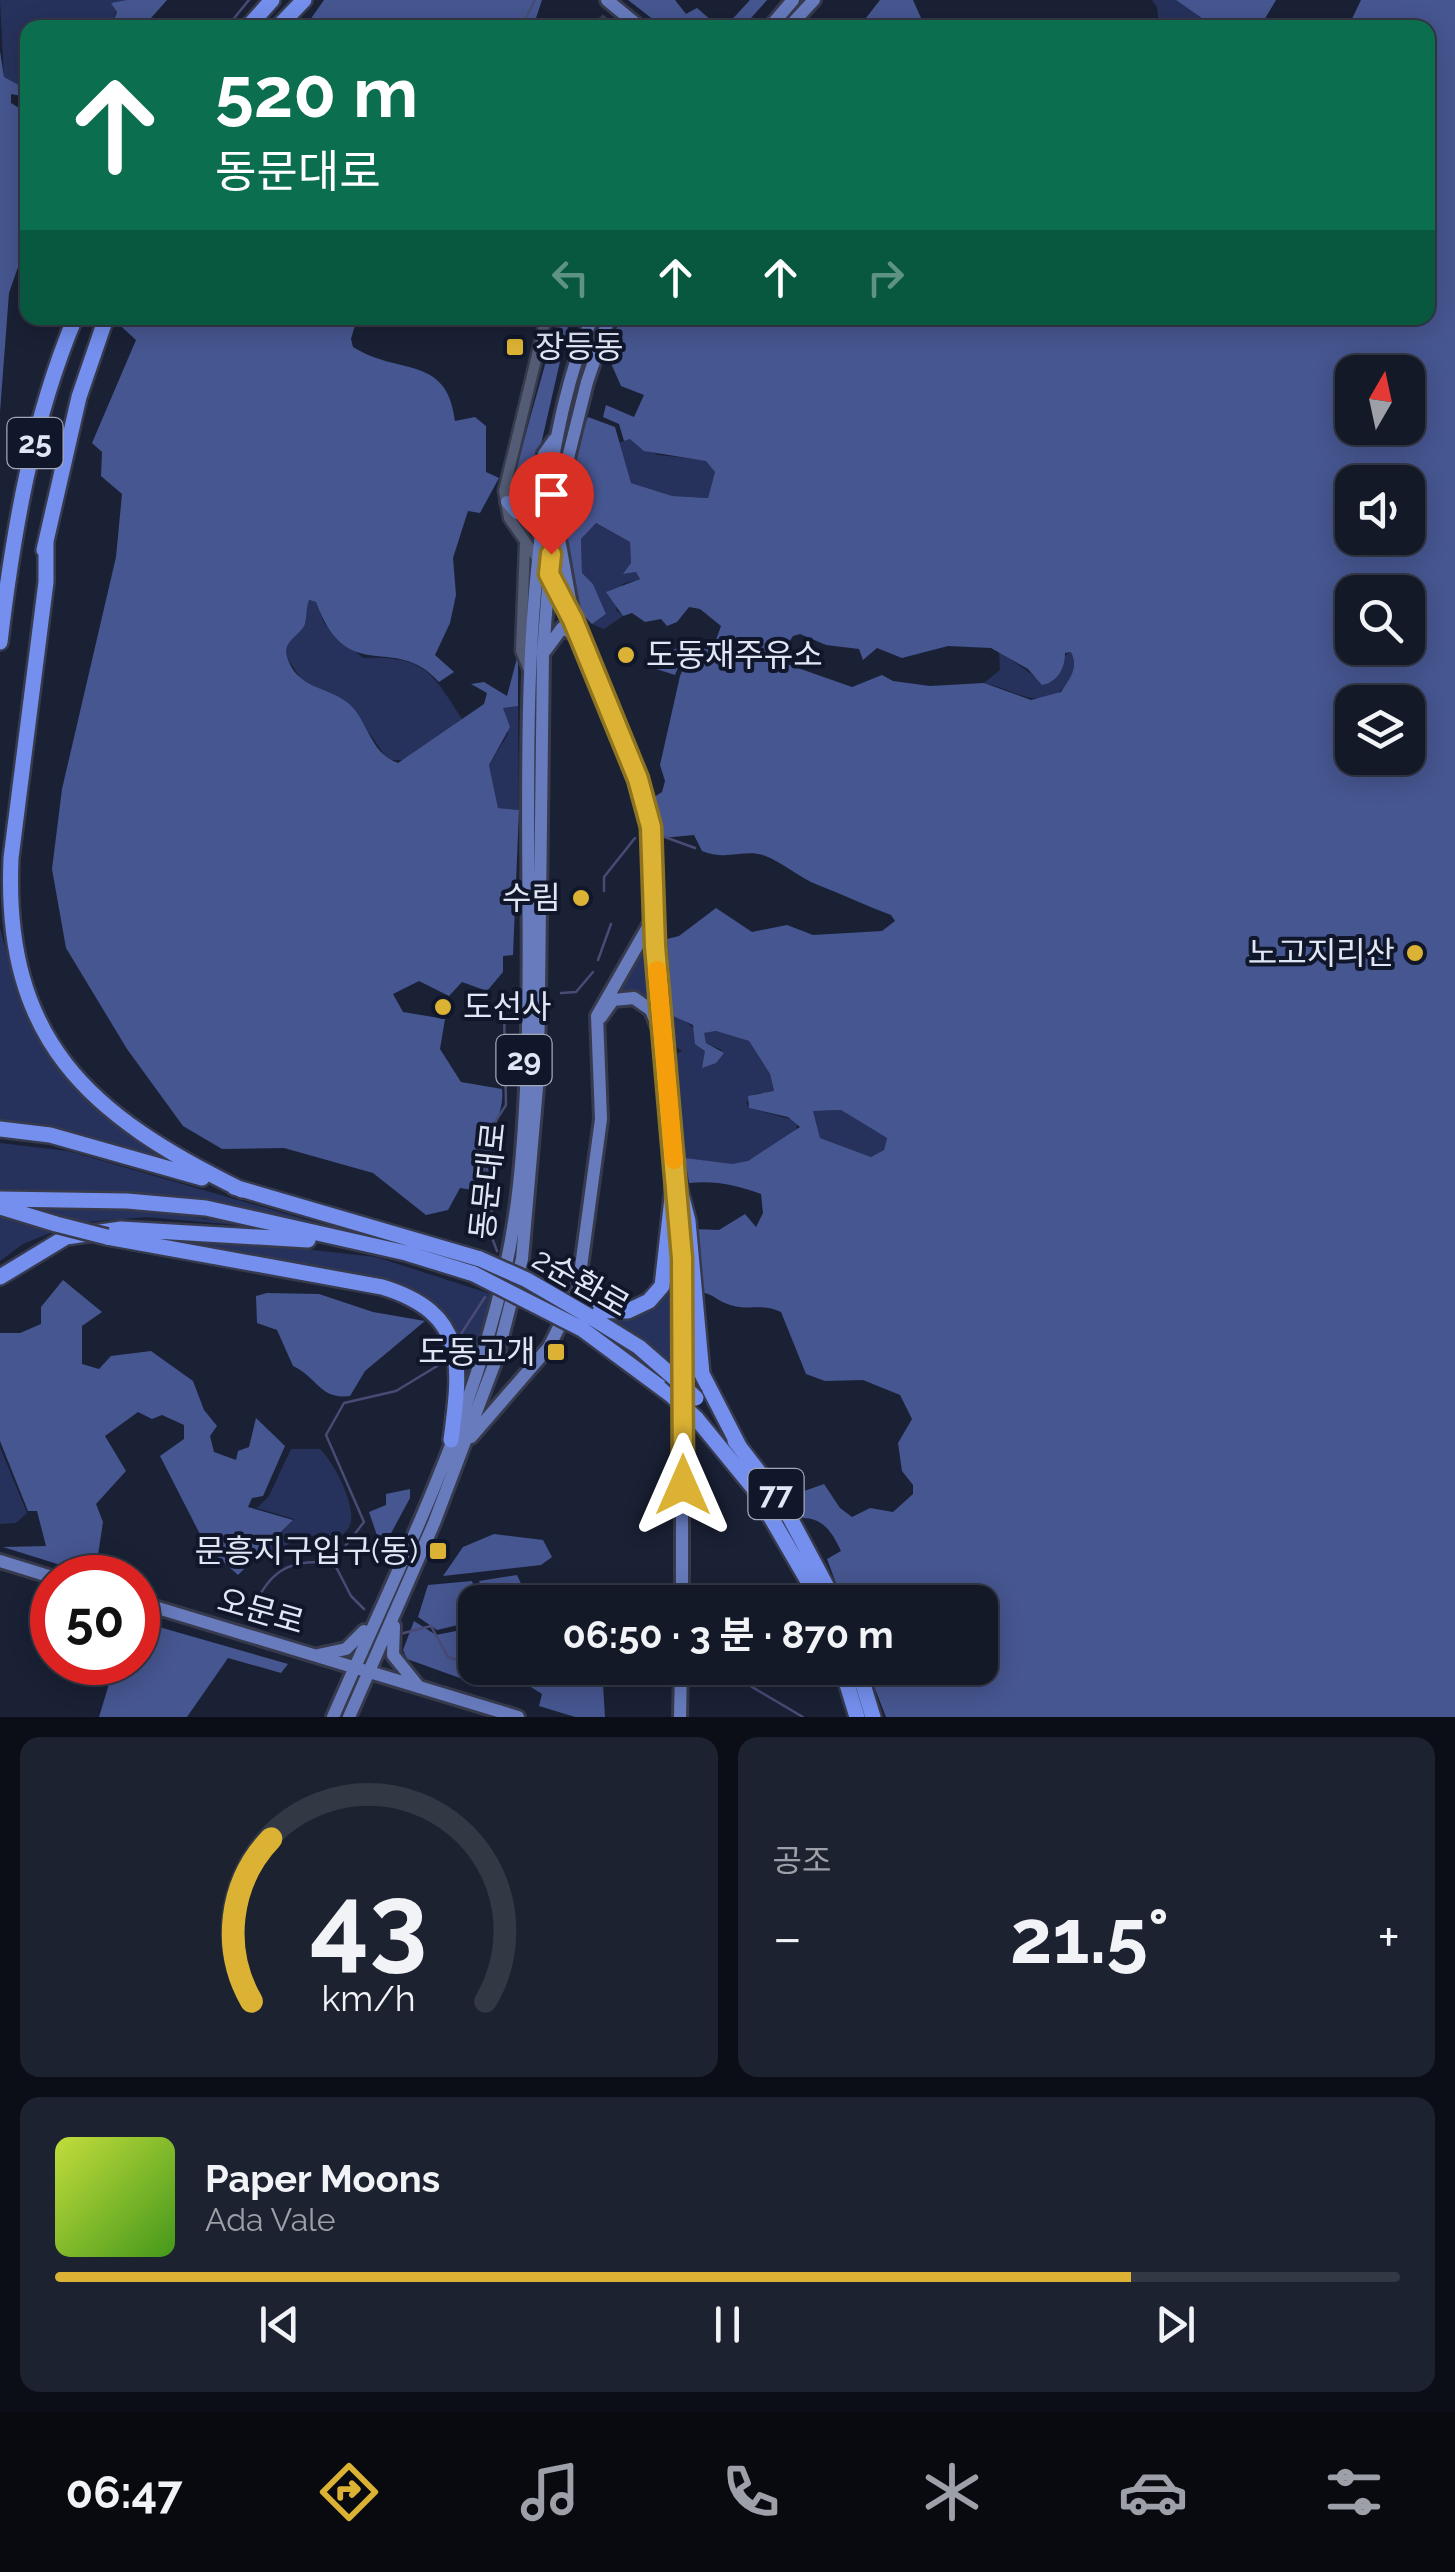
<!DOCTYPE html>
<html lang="ko">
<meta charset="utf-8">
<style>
body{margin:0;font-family:Raleway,"Noto Sans KR",sans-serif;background:#1d2230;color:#f1f3f6;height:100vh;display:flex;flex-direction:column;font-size:38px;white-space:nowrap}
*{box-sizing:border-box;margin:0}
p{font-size:32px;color:#9da0a8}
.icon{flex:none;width:55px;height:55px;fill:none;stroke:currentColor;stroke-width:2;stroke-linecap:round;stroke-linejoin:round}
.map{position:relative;height:1717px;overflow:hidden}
.panel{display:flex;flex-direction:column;gap:20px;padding:20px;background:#0b0e16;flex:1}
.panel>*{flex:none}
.top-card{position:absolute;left:20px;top:20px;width:1415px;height:305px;border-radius:20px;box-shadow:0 5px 25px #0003,0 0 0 2px #333845;background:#0b6e4f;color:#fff;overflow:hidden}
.needle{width:65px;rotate:9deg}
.buttons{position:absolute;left:1335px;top:355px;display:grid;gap:20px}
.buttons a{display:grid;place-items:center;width:90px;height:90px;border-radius:20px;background:#141928;box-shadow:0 5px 25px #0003,0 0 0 2px #333845;font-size:50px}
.speed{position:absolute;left:30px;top:1555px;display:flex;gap:20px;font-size:50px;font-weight:700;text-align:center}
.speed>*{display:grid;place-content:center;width:130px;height:130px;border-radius:50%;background:#141928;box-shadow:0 5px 25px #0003,0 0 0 2px #333845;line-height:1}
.speed .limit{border:15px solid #d22;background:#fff;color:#111}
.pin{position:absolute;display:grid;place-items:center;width:85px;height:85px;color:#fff;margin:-102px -42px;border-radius:50% 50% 50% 0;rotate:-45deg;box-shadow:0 0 10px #0007}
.pin .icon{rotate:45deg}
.me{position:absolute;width:110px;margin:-55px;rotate:0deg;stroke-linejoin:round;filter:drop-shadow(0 0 8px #0008)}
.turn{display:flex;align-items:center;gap:35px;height:210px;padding:0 30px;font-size:45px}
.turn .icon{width:130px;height:130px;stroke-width:2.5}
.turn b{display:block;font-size:70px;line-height:85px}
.lanes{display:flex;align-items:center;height:95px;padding:0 30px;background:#0003;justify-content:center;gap:50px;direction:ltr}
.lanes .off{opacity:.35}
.big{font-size:75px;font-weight:700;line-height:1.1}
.panel .tile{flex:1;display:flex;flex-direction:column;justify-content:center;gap:15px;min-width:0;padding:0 35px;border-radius:20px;background:#1d2230}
.panel .dial{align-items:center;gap:0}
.dial svg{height:260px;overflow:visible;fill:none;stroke:#333845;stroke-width:7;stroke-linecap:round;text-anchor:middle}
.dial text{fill:#f1f3f6;stroke:none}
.song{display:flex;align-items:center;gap:30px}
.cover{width:120px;height:120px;border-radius:15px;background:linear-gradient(135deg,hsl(70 70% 55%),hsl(100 70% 35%))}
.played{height:10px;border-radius:5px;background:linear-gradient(90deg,#dbb233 80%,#333845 80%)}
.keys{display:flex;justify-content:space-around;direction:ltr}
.heat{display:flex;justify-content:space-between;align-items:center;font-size:55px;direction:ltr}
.panel .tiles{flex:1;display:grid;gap:20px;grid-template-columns:1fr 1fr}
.tile:last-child{grid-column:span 2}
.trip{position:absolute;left:458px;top:1585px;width:540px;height:100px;border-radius:20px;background:#141928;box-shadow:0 5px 25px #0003,0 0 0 2px #333845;font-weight:700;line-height:100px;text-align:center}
.tab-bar{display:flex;height:160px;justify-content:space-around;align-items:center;background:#080a10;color:#9da0a8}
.tab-bar .icon{width:70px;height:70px}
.tab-bar .selected{color:#dbb233}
.tab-bar b{font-size:45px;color:#f1f3f6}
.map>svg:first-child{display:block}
.green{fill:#27325c}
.forest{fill:#465690;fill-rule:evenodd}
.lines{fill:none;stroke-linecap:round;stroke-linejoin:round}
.stream{stroke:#484b74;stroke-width:2.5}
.minor-tunnel{stroke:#383f52;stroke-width:10;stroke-dasharray:10 5;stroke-linecap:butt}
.minor-casing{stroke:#363a4c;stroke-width:15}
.major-casing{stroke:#363a4c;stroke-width:18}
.highway-casing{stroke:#363a4c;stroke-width:20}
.minor{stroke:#535c74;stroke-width:10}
.major{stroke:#677bbd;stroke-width:12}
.highway{stroke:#748fed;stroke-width:15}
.highway-bridge-casing{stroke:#363a4c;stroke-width:20;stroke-linecap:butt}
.highway-bridge{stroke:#748fed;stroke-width:15}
.route-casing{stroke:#8e7421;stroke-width:25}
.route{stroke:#dbb233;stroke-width:18}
.slow{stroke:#f59e0b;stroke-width:18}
.poi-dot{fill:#dbb233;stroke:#11172b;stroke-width:4}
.labels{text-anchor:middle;stroke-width:8;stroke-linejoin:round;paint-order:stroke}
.shield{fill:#11172b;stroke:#a3a8b8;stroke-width:2.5}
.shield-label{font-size:30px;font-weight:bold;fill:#e1e6f5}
.poi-label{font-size:32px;fill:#e1e6f5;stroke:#11172b;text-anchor:end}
.street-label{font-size:32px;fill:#e1e6f5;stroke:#11172b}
</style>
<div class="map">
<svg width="1455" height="1717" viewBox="0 0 1455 1717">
<rect width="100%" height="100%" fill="#1a2135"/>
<path class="green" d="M 0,0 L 127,0 L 119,3 L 111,27 L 28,28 L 27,90 L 4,77 Z
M 1152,0 L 1176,0 L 1203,19 L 1202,27 L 1159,27 L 1157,7 Z
M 630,439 L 658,455 L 706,460 L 715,472 L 708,498 L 671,496 L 631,483 L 618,443 Z
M 595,523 L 630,542 L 631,563 L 624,574 L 636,572 L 640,579 L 622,584 L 616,610 L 623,616 L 604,629 L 592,624 L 606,614 L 593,584 L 582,574 L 581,539 Z
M 308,600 L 316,602 L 324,623 L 363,658 C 423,656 431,670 462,719 L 408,760 L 388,760 L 349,704 L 301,679 L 286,656 L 286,645 L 305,624 Z
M 999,651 L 1037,678 L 1071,651 C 1076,662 1075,670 1069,681 C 1045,716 1015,689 984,683 L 1000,670 Z
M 510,706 L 518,706 L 519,810 L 498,808 L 489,765 L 508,734 L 503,708 Z
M 0,928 C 31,1051 67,1102 178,1167 L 0,1122 Z
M 645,939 L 648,939 L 655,1005 L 636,993 L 611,993 Z
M 671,1015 C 691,1019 714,1046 703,1066 L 722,1050 L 706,1043 L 703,1033 L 716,1031 L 749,1041 L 770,1074 L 774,1092 L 755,1094 L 746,1102 L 749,1108 L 798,1121 L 795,1134 L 748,1161 L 732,1165 L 685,1158 L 673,1056 L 682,1051 L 672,1044 Z
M 841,1110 L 887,1138 L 884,1150 L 871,1157 L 820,1138 L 813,1111 Z
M 0,1143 L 68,1151 L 363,1236 L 186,1202 L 0,1195 Z
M 116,1205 L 258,1227 L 147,1217 L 75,1223 L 12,1208 Z
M 0,1215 L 55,1231 L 23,1244 L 0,1261 Z
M 152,1232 L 376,1257 L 491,1294 L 466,1386 C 465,1345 450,1325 419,1300 L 160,1245 Z
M 669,1271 L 671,1370 L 606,1319 L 636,1312 Z
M 0,1447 L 27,1513 L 16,1523 L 0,1524 Z
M 291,1449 L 320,1449 C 334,1463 354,1501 351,1522 C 349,1531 342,1535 335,1540 C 307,1527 289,1544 266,1559 L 263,1553 L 294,1519 L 257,1508 L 269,1496 Z"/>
<path class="forest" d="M 127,0 L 167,0 L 143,27 L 111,27 L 117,12 L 111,3 Z
M 324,0 L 542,0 L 533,27 L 305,27 Z
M 628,0 L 675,0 L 686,14 L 697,8 L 718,26 L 726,26 L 750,0 L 767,0 L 743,27 L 663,27 Z
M 880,0 L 913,0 L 925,27 L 859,27 Z
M 1176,0 L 1276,0 L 1260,27 L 1202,28 L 1203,19 Z
M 1361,0 L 1455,0 L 1455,1717 L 886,1717 L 867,1668 L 980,1668 L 980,1602 L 843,1602 L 827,1559 L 841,1551 C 833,1534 824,1518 803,1518 L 790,1496 L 824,1484 L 840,1508 L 852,1517 L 870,1508 L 893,1512 L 913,1494 L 913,1485 L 902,1471 L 898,1443 L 912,1419 L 900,1395 L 863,1380 L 825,1381 L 806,1374 L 781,1312 C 763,1303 749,1311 730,1305 C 717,1301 713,1293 699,1292 L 694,1229 L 719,1230 L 745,1214 L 756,1227 L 763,1213 L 761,1194 C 738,1185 713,1180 689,1183 L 685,1158 L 732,1164 L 748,1161 L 800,1127 L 788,1117 L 749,1108 L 748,1096 L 774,1091 L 770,1074 L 749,1041 L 716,1031 L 704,1033 L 706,1043 L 724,1053 L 716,1063 L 702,1068 L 705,1051 L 695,1044 L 693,1025 L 671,1015 L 663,940 L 679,936 L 716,908 L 752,932 L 787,925 L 813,935 L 882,931 L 895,921 L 891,915 C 866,906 842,894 818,885 C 799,878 783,862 763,855 C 743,849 726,861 702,851 L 694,835 L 662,838 L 651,799 L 662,792 L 665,781 L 660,765 L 680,676 L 692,647 L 716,646 L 778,661 L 852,687 L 882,675 L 893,681 L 930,686 L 984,683 L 1031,700 L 1061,692 C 1070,678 1079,668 1071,652 L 1065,653 C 1065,668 1058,682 1042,685 L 1028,669 L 991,648 L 948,646 L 902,658 L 877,648 L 863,660 L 859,649 L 826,645 L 800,634 L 793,636 L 780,656 L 716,643 L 688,643 L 675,675 L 647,666 L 690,640 L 716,640 L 721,626 L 700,609 L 689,607 L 677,622 L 667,626 L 661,619 L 645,622 L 632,613 L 623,616 L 606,592 L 640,579 L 636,572 L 623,574 L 631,563 L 630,542 L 596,523 L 581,539 L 582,573 L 593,584 L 606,614 L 592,624 C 544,581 570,479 584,426 L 588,417 L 615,427 L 631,483 L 672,496 L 708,498 L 715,472 L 706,461 L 644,451 L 630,439 L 624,441 L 619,424 L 603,417 L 606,405 L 634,417 L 644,395 L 621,386 L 606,352 L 621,318 L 1428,318 L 1428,28 L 1348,27 ZM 1352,372 L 1408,372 L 1408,428 L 1352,428 ZM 1352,482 L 1408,482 L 1408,538 L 1352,538 ZM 1352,592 L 1408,592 L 1408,648 L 1352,648 ZM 1352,702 L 1408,702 L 1408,758 L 1352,758 ZM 841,1110 L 887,1138 L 884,1150 L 871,1157 L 820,1138 L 813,1111 Z
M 0,51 L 4,77 L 28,90 L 27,97 L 11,94 L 11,103 L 27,113 L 27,241 L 9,293 L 0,412 Z
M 112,318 L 357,318 L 351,339 L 353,347 C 399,376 447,354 455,421 L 475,417 L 486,426 L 486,472 L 499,478 L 480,513 L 468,511 L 453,558 L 456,595 L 450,623 L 435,655 L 454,672 L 439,682 C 394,631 348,689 316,602 L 309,600 C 306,608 307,616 305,624 C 300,636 282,641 287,657 C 297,689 327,686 348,703 C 368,719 369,753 398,763 L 484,704 L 487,693 L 471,684 L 484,682 L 507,696 L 518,654 L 518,706 L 503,708 L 510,727 L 489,765 L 498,808 L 519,810 L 513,955 L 503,956 L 503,972 L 487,991 L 462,982 L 449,996 L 419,981 L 393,994 L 403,1012 L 445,1019 L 440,1049 L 461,1082 L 502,1089 C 505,1111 490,1128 492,1152 L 483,1161 L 489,1183 L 479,1191 L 460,1188 L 448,1210 L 426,1215 L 373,1173 L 284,1148 L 222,1149 L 183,1126 L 127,1049 L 66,948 L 52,869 L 62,789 L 116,557 L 122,494 L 101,476 L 102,452 L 92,443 L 136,340 Z
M 558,318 L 570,318 L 528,501 L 522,505 L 512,498 L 512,483 Z
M 63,1280 L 102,1312 L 82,1326 L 82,1364 L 99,1369 L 111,1356 L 151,1351 L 193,1381 L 204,1410 L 217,1426 L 210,1436 L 214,1452 L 236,1460 L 238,1451 L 249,1447 L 256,1418 L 285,1446 L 263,1496 L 252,1498 L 248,1507 L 293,1520 L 238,1575 L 206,1546 L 160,1456 L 184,1439 L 184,1425 L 162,1415 L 152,1419 L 138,1412 L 105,1436 L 126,1471 L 96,1504 L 103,1522 L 98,1555 L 125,1565 L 136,1577 L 99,1577 L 3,1547 L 46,1546 L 37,1511 L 28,1511 L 0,1441 L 0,1333 L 20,1333 L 41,1324 L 41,1307 Z
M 267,1293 L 319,1294 L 373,1312 L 425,1321 L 365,1371 L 350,1396 C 320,1400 317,1377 293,1366 L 277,1330 L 257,1323 L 256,1296 Z
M 410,1489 L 410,1498 L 382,1550 L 369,1512 L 386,1505 L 386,1494 Z
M 494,1534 L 543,1540 L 552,1557 L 541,1565 L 443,1576 L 463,1547 Z
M 517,1575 L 530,1602 L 486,1599 L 479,1581 Z
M 472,1581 L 479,1602 L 475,1602 L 475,1621 L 437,1630 L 418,1617 L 428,1585 Z
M 138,1621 L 288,1664 L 281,1673 L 228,1658 L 187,1717 L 99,1717 L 112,1674 L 99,1663 L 138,1662 Z
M 414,1621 L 436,1635 L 466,1629 L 471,1682 L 407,1659 L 403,1650 Z
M 535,1668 L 602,1668 L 605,1717 L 575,1717 L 539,1706 L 542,1694 L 526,1684 Z"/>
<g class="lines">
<path class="stream" d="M 226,28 L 249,0
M 521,28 L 535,0
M 662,836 L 695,848
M 604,891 L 604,877 L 635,838
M 598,960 L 611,924
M 561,993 L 576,992 L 593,972
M 497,1251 L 491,1235 L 492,1192 L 485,1161 L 494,1153 L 495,1122 L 506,1105 L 504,1009
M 461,1334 L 485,1297
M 364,1609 L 351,1596 L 336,1567 L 339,1554 L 364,1522 L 326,1435 L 344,1403 L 396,1391 L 447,1360
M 251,1613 C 268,1572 287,1558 334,1563
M 400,1634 L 431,1626 L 448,1657 L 475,1666
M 630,1668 L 641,1676 L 672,1676
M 735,1677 L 803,1717"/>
<path class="minor-tunnel" d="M 600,25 L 621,0"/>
<defs>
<path id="minor" d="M 598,28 L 600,25
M 525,544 L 521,651 L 529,670
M 537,558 L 509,518 L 504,491 L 546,318"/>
<path id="major" d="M 607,0 L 641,28
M 769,28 L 793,0
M 788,28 L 814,0
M 507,502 L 517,513 L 532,513 L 544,454 L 554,440
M 558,533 L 573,616
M 547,572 L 573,620 L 649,814 L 676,1180
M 545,651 L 562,628 L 578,636
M 601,1017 L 613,1000 L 634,998 L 651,1010 L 659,1030
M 677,1200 L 682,1258 L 682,1602
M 471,1437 L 549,1347 L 578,1289 L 601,1119 L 597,1016 L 653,918
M 0,1561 L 55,1578
M 138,1602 L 518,1717
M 394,1626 L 393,1655 L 418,1686
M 318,1655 L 346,1649 L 364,1631
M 333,1717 C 407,1546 499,1373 519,1185 C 543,955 510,722 547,492 C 557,432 568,374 592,318
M 349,1717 L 434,1523 L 497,1357 L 522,1259 L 538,1076 L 543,653 L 549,574 L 569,454 L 587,382 L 609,318
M 680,1717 L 681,1668"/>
<path id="highway" d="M 247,28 L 272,0
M 277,28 L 304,0
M 46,541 L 46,582 L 11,858 C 3,1041 89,1115 242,1190
M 44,550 L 79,397 L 106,318
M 0,642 C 13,533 32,420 75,318
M 0,1129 L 50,1135 L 202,1178
M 675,1171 L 688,1221 L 702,1374 L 739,1446
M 234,1187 L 480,1259
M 0,1199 L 127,1201 L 206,1208 L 406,1253 L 474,1274
M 0,1207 L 56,1224
M 107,1237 L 382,1287 C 468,1313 461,1365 451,1440
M 0,1277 L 66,1237 L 121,1229 L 308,1240
M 582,1310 L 628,1311 L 649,1301 L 662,1286 L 674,1180
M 589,1316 L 639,1347 L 671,1375
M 582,1329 L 671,1395
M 696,1418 L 755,1490 L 820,1602
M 735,1441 L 781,1501 L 835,1602
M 842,1668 L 857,1717
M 858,1668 L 873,1717"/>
</defs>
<use href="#minor" class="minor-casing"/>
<use href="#major" class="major-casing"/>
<use href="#highway" class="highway-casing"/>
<use href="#minor" class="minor"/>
<use href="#major" class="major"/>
<use href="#highway" class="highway"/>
<defs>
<path id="highway-bridge" d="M 56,1224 L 107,1237
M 480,1259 L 527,1280 L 589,1316
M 474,1274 L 582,1329
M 671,1375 L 696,1398
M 671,1395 L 696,1418"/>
</defs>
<use href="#highway-bridge" class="highway-bridge-casing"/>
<use href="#highway-bridge" class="highway-bridge"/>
</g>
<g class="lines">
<defs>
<path id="route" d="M 551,554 L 549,574 L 573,620 L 638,779 L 651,827 L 655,946 L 682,1258 L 683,1485"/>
</defs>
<use href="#route" class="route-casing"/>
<use href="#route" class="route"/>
<path class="slow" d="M 657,970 L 674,1160"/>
</g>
<g class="poi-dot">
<rect x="505" y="337" width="20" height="20" rx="5"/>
<circle cx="626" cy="655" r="10"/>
<circle cx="581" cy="898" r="10"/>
<circle cx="1415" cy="953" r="10"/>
<circle cx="443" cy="1007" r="10"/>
<rect x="546" y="1342" width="20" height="20" rx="5"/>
<rect x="428" y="1541" width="20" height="20" rx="5"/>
</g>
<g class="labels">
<g class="shield">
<rect x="7.5" y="418" width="55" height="50" rx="8"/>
<rect x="496.5" y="1035" width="55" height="50" rx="8"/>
<rect x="748.5" y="1469" width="55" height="50" rx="8"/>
</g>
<g class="shield-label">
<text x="35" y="453">25</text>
<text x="524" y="1070">29</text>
<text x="776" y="1504">77</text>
</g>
<g class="poi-label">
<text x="535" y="358" text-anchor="start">장등동</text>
<text x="646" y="666" text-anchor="start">도동재주유소</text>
<text x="561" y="909">수림</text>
<text x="1395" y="964">노고지리산</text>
<text x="463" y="1018" text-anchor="start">도선사</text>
<text x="536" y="1363">도동고개</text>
<text x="418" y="1562">문흥지구입구(동)</text>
</g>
<g class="street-label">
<text transform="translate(488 1181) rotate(-84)" y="11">동문대로</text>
<text transform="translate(581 1282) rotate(30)" y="11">2순환로</text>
<text transform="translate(261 1611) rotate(16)" y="11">오문로</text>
</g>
</g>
</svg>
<div class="buttons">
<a><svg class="needle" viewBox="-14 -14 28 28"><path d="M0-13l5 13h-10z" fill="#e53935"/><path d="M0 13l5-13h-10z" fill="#9da0a8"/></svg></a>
<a><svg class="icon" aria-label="sound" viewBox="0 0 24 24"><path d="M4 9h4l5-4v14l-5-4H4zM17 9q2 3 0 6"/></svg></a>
<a><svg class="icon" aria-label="search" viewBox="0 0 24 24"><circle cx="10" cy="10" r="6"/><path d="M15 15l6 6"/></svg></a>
<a><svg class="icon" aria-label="layers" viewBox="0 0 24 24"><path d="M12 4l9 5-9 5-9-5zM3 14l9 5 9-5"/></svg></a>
</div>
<div class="speed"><div class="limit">50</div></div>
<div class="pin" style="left:551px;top:554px;background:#d93025"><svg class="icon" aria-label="arrive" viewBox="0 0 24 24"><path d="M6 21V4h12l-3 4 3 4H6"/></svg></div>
<svg class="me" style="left:683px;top:1485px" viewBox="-20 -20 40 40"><path d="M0-17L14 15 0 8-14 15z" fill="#dbb233" stroke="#fff" stroke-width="4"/></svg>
<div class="trip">06:50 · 3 분 · 870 m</div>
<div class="top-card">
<div class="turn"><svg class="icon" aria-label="ahead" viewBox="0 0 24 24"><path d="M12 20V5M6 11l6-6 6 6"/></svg><div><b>520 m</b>동문대로</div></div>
<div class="lanes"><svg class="icon off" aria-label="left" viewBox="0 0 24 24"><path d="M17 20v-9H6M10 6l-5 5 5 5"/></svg><svg class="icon" aria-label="ahead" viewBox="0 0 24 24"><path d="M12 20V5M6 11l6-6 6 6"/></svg><svg class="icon" aria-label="ahead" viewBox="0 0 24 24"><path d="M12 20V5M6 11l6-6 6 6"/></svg><svg class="icon off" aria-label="right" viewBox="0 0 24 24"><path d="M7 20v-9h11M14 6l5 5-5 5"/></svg></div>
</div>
</div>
<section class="panel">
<div class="tiles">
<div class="tile dial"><svg viewBox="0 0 100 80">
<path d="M14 69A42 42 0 1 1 86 69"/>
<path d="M14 69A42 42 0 0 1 20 19" stroke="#dbb233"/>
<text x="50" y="56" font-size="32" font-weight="700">43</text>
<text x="50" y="72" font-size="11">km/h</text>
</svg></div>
<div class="tile"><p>공조</p>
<div class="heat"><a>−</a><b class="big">21.5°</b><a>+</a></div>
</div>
<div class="tile">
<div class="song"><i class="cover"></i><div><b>Paper Moons</b><p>Ada Vale</p></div></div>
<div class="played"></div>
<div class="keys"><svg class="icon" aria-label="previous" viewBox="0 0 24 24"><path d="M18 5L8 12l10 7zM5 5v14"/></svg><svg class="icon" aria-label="pause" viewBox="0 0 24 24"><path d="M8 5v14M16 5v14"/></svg><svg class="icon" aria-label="next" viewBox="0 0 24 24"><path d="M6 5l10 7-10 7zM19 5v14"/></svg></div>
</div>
</div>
</section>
<nav class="tab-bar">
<b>06:47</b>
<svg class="icon selected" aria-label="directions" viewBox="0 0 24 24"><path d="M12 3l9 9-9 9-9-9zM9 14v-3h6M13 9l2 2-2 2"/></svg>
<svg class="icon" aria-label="music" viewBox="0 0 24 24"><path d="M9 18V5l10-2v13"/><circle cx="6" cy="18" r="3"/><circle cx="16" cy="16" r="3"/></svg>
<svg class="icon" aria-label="phone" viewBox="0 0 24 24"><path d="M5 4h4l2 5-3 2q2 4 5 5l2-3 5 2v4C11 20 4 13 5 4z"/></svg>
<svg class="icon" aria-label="climate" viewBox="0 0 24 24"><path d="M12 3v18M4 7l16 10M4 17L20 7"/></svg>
<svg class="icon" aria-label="car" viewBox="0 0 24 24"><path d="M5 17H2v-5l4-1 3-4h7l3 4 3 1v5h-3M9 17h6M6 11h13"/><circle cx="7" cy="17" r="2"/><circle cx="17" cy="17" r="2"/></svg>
<svg class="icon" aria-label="filters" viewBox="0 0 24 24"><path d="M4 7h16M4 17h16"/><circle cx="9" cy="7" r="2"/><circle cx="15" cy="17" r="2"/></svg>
</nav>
